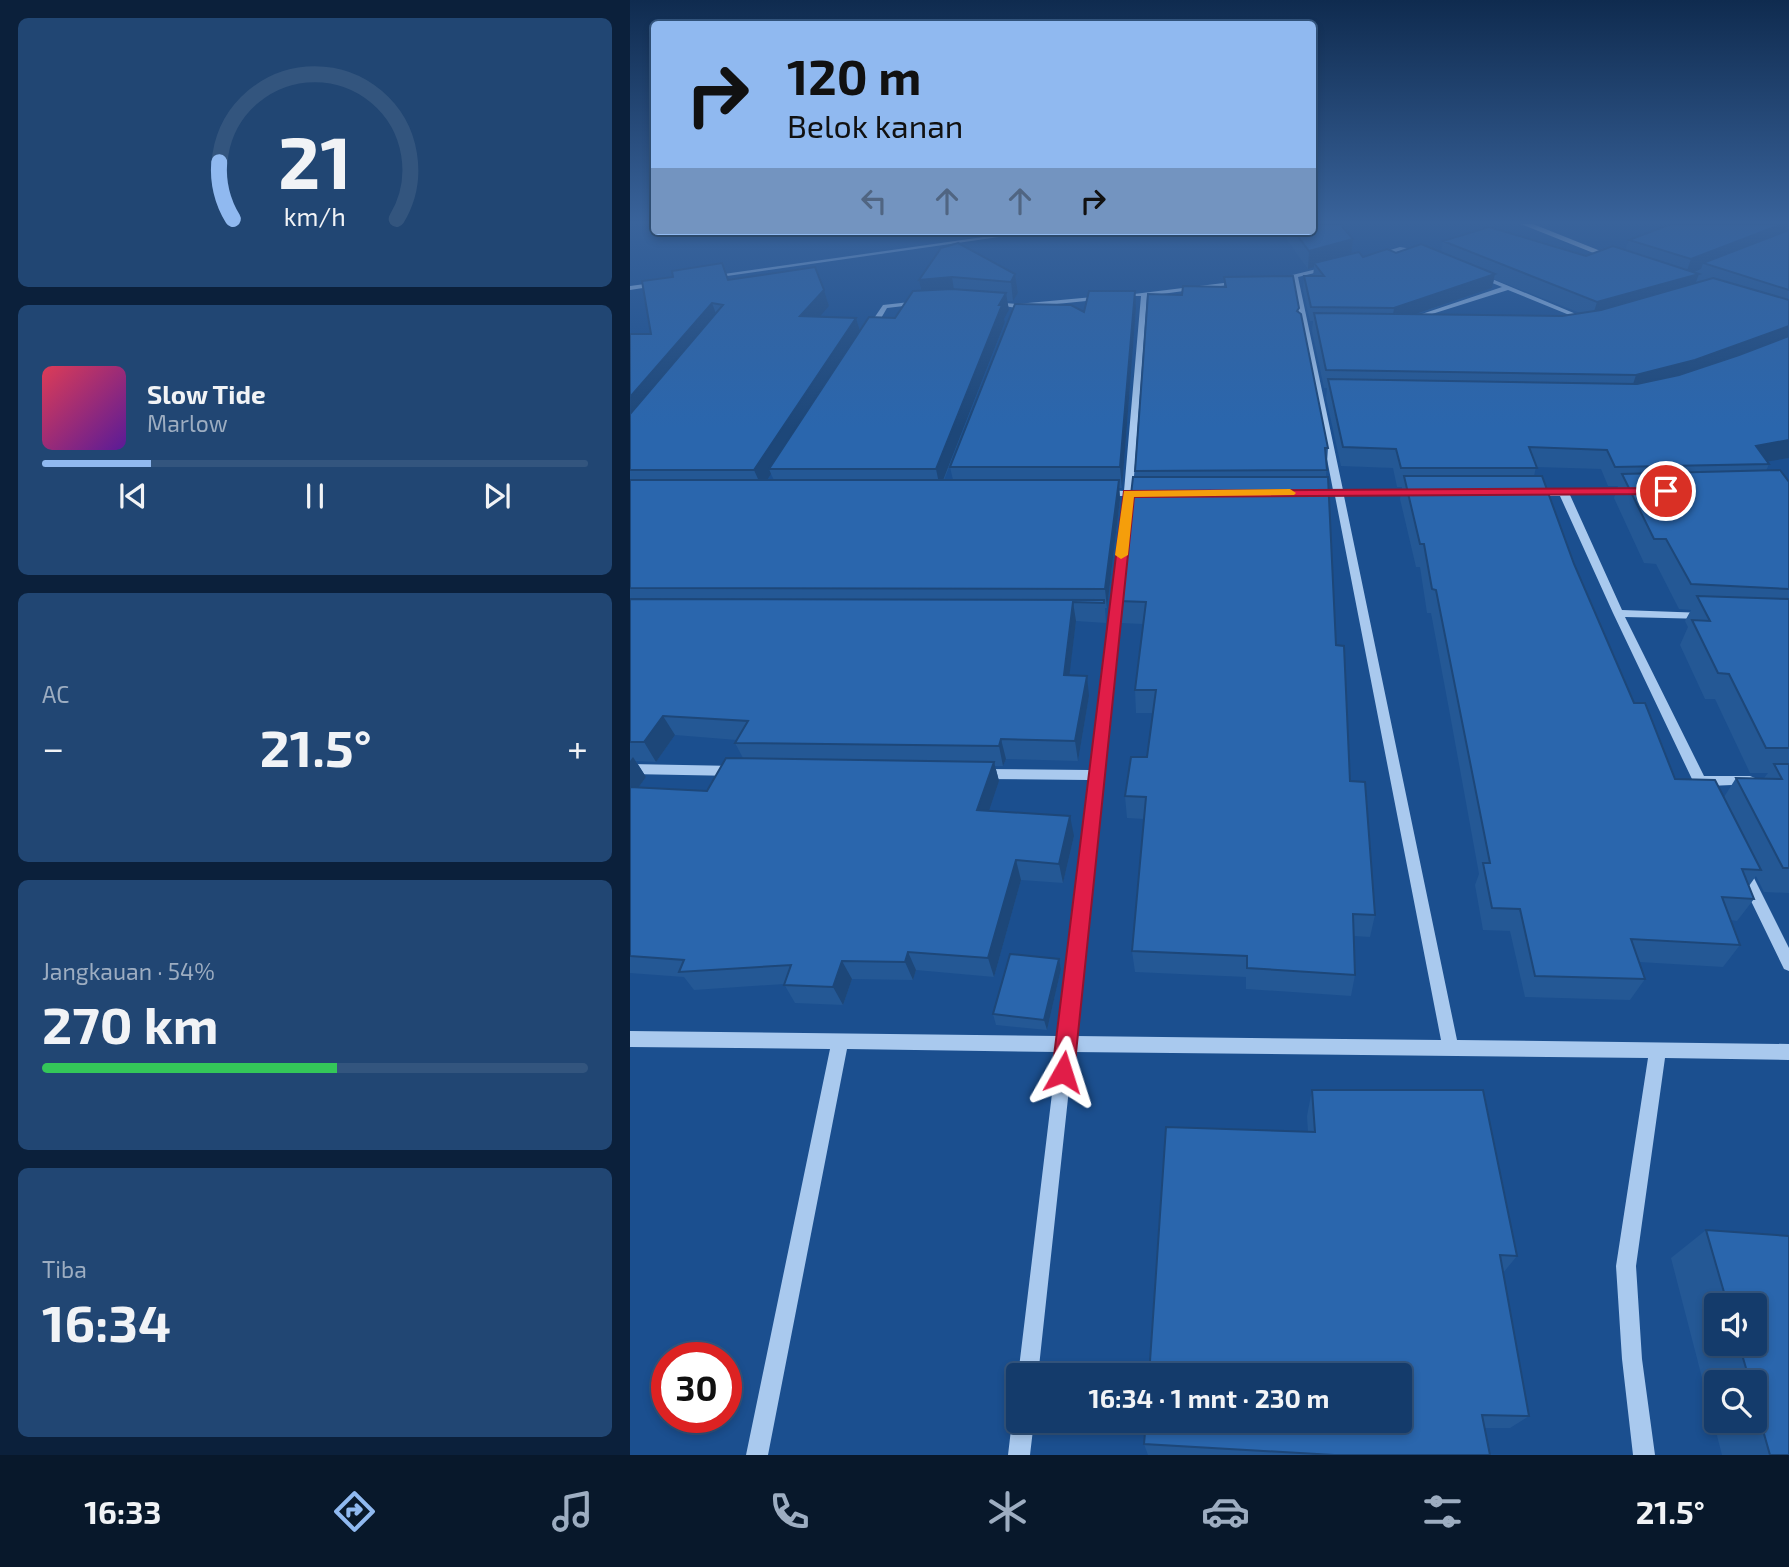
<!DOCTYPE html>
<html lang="id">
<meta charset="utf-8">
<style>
body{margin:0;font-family:"Exo 2",sans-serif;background:#214673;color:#f1f3f6;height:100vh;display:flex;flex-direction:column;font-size:26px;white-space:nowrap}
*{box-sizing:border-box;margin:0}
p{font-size:23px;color:#9dadc1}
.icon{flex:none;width:38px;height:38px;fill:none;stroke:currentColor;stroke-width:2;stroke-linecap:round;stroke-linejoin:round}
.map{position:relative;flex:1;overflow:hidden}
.drawer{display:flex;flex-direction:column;gap:18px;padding:18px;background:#0b203b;width:630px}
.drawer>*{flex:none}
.hud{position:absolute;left:21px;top:21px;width:665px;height:214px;border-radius:7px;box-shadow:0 4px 10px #0003,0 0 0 2px #33557e;background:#90b9f0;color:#111;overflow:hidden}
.fabs{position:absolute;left:1074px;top:1293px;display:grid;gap:14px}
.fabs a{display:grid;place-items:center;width:63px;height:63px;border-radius:7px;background:#143b6b;box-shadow:0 4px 10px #0003,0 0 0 2px #33557e;font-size:35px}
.speed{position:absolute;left:21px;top:1342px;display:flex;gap:14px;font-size:35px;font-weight:700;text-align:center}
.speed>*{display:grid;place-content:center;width:91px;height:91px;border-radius:50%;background:#143b6b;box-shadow:0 4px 10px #0003,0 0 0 2px #33557e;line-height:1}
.speed .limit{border:10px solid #d22;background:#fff;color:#111}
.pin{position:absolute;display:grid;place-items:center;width:60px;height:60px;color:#fff;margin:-30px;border:4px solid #fff;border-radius:50%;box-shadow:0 2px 7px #0007}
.me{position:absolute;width:77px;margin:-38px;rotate:6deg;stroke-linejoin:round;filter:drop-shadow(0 0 5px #0008)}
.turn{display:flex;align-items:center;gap:24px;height:147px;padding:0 21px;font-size:32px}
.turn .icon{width:91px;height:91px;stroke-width:2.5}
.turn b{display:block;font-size:49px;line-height:60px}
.lanes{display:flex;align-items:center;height:66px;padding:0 21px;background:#0003;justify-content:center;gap:35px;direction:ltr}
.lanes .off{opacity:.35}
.big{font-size:52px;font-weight:700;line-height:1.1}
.drawer .tile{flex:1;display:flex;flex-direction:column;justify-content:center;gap:10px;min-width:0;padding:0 24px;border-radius:10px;background:#214673}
.drawer .dial{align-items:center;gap:0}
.dial svg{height:182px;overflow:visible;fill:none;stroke:#33557e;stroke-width:7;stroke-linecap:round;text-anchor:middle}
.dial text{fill:#f1f3f6;stroke:none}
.song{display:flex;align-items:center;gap:21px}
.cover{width:84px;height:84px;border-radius:10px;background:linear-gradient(135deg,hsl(350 70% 55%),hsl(270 70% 35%))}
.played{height:7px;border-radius:4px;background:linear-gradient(90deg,#90b9f0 20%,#33557e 20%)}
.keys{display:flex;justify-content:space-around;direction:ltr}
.heat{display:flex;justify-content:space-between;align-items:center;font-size:38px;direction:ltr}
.charge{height:10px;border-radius:5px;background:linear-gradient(90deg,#34c759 54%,#33557e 0)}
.trip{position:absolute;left:376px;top:1363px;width:406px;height:70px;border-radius:7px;background:#143b6b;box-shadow:0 4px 10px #0003,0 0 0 2px #33557e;font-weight:700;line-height:70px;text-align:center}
.menu{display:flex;height:112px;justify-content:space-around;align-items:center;background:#08182b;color:#9dadc1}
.menu .icon{width:49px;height:49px}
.menu .selected{color:#90b9f0}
.menu b{font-size:32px;color:#f1f3f6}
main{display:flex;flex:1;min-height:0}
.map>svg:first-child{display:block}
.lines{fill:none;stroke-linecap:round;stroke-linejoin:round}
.minor{fill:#a9c9ee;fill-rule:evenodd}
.major{fill:#f0f6ff;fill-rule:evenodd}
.wall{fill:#245895;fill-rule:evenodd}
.shaded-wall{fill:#1d4779}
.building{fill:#2a66ad;stroke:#1d4779;stroke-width:2}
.route{fill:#e11d48;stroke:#92132f;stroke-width:2}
.slow{fill:#f59e0b}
</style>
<main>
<section class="drawer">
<div class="tile dial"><svg viewBox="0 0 100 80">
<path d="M14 69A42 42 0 1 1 86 69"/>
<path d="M14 69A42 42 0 0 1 8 44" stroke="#90b9f0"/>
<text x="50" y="56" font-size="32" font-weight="700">21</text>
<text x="50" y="72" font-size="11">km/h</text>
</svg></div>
<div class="tile">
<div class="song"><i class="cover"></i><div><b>Slow Tide</b><p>Marlow</p></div></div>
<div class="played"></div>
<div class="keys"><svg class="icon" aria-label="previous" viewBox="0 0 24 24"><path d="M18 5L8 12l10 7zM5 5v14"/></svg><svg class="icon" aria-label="pause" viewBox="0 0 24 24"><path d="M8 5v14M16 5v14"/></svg><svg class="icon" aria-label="next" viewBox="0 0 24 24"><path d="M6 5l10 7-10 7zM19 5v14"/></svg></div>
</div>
<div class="tile"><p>AC</p>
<div class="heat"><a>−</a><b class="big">21.5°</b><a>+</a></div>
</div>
<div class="tile"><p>Jangkauan · 54%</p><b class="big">270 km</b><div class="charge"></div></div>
<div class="tile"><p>Tiba</p><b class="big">16:34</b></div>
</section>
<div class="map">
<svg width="1159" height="1455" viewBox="0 0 1159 1455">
<rect width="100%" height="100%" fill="#1b4f8f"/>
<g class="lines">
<path class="minor" d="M 395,231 L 411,231 L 83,278 L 80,276 Z
M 770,247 L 794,251 L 797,253 L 794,255 L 770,251 L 747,257 L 744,255 Z
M 699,266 L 701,267 L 701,269 L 668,277 L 713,490 L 788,490 L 793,493 L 788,496 L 714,496 L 827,1040 L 1159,1044 L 1159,1060 L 1035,1058 L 1006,1266 L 1012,1359 L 1025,1455 L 1003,1455 L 992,1359 L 986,1266 L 1018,1058 L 443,1052 L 408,1376 L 388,1376 L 388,1378 L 388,1376 L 427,1052 L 217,1049 L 138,1455 L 116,1455 L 200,1049 L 0,1047 L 0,1031 L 428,1036 L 459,780 L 351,779 L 346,777 L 345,774 L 346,771 L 351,769 L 460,770 L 493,496 L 473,496 L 468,493 L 473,490 L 494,491 L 511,296 L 504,296 L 504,294 L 610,281 L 613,283 L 517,296 L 503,491 L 515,491 L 520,494 L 515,497 L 502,496 L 445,1036 L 811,1040 L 705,496 L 683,496 L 678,493 L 683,490 L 703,490 L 662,278 L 649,281 L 646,279 Z
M 850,274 L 958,319 L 960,320 L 954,321 L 878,290 L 783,320 L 777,319 L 872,287 L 848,277 L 847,276 Z
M 30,282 L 33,284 L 32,285 L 0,290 L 0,286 Z
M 474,296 L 477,298 L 476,299 L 387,308 L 360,304 L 363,302 L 387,304 Z
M 289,301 L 292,303 L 291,304 L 257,308 L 243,332 L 236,330 L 253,305 Z
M 1001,489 L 1006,492 L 1004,494 L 940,495 L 992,610 L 1075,613 L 1080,616 L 1075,619 L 995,617 L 1074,776 L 1120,776 L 1125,778 L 1126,781 L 1125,784 L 1079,786 L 1083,794 L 1081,798 L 1071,798 L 983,613 L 930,496 L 904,496 L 899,493 L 904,490 Z
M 0,764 L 106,766 L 111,768 L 112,771 L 111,774 L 106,776 L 0,774 Z
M 1113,864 L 1118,866 L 1159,948 L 1159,971 L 1154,969 L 1106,870 L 1108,866 Z
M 388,1412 L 388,1421 L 404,1421 L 400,1455 L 378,1455 L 382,1421 L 386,1414 Z"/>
<path class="major" d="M 891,224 L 903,224 L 993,260 L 986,262 Z"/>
</g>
<path class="wall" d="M 1041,224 L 1159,224 L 1159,458 L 1138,461 L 1139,464 L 1136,471 L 1159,482 L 1159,893 L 1134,892 L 1126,876 L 1119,886 L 1124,899 L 1107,921 L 1101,920 L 1110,945 L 1093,967 L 1009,962 L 1015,979 L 1000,1000 L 895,997 L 880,931 L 853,930 L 845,885 L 849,874 L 821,720 L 801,613 L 797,613 L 790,567 L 786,567 L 770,499 L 772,487 L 767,487 L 763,468 L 711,466 L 696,398 L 697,388 L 694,388 L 682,331 L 683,321 L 680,321 L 673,290 L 674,276 L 683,276 L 684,267 L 678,269 L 657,240 L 657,231 L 682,231 L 721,253 L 733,257 L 766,253 L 811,252 L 813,241 L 956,256 L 995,250 L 999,240 ZM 864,279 L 950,313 L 932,316 L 785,315 L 862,288 ZM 906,467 L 971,469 L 978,486 L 988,486 L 984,498 L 1014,563 L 1026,564 L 1049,609 L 1061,610 L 1055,621 L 1058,627 L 1050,645 L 1075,699 L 1085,699 L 1120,773 L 1138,773 L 1134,778 L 1106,778 L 1094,797 L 1045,779 L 1004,703 L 904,476 Z
M 385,274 L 388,293 L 383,301 L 377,301 L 379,310 L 374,319 L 375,322 L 314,480 L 323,480 L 320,467 L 454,312 L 506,309 L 492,488 L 489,488 L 490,499 L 477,608 L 475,608 L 476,623 L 446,621 L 439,675 L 459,696 L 448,761 L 376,759 L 373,766 L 365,766 L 369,781 L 359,811 L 444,836 L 433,883 L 391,880 L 364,977 L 286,970 L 283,980 L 222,979 L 213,1005 L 165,1003 L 154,984 L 64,990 L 54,977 L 0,973 L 0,334 L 21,334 L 98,280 L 194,290 L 199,306 L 189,317 L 226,318 L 230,331 L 265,318 L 291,291 L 289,280 ZM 141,474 L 144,480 L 137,480 ZM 45,735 L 107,740 L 105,743 L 113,758 L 77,791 L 8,788 L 16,777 L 6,761 L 26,762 Z
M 594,277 L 669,312 L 698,448 L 696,477 L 706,645 L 720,781 L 745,915 L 740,937 L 724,936 L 725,975 L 721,996 L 616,989 L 616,977 L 505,972 L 502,951 L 514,819 L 497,818 L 495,796 L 517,757 L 523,713 L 506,713 L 505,690 L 513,624 L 491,623 L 489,601 L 505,477 L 505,471 L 552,295 L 594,287 Z
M 429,959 L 431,969 L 417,1030 L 366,1025 L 363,1014 Z
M 682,1090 L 887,1256 L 873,1273 L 899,1416 L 880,1428 L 855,1428 L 860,1455 L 518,1455 L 514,1444 L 678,1132 L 677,1116 Z
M 1076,1230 L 1159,1236 L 1159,1455 L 1092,1455 L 1041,1258 ZM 1087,1306 L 1125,1306 L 1125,1344 L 1087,1344 ZM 1087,1382 L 1125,1382 L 1125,1421 L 1087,1421 Z"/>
<path class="shaded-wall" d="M 1152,224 L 1157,224 L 1151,238 L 1073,263 L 1071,269 L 1055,276 L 1061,259 Z
M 723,239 L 721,257 L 684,263 L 684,267 L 678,269 L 679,251 Z
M 385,274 L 388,293 L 383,301 L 381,282 Z
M 865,274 L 862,288 L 762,322 L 764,308 Z
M 1069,274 L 1063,290 L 962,318 L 967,302 Z
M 322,277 L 325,296 L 293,299 L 289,280 Z
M 194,290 L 199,306 L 176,333 L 170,316 Z
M 505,291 L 506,309 L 492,488 L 490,467 Z
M 376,293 L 379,310 L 374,319 L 375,322 L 310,488 L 306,469 L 369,305 Z
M 82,303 L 88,319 L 0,425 L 0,397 Z
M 226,318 L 231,334 L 139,469 L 141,474 L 132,488 L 124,470 Z
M 1159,326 L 1159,338 L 1000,393 L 1006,375 Z
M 1159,440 L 1159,458 L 1123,464 L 1126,446 Z
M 489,480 L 490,499 L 477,608 L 475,589 Z
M 443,602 L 446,621 L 437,695 L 434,675 Z
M 457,676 L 459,696 L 448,761 L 445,741 Z
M 33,716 L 45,735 L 26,762 L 14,742 Z
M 371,739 L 376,759 L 373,766 L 369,746 Z
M 3,757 L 16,777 L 0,799 L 0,761 Z
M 364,762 L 369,781 L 353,829 L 347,810 Z
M 440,816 L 444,836 L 433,883 L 429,864 Z
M 386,860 L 391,880 L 364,977 L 358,958 Z
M 278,952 L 286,970 L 283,980 L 275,962 Z
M 429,959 L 431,969 L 417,1030 L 414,1020 Z
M 212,961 L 222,979 L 213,1005 L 203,987 Z"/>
<path class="building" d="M 682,224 L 710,224 L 723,239 L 679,251 L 664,231 L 682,231 Z
M 1041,224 L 1152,224 L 1061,259 L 999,240 Z
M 859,227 L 956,256 L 983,246 L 1069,274 L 967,302 L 813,241 Z
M 1159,230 L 1159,290 L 1073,263 Z
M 328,243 L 385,274 L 381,282 L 322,277 L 289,280 L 311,248 Z
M 791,244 L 865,274 L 764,308 L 681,307 L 674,276 L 694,276 L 684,263 L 729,252 L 733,257 L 757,249 L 766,253 Z
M 92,263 L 98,280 L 185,267 L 194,290 L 170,316 L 226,318 L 124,470 L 0,470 L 0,414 L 93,305 L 82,303 L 0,397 L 0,334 L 21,334 L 12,281 L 43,277 L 42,271 Z
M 663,276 L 669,308 L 667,311 L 671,314 L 698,448 L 695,448 L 697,470 L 505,471 L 518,294 L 552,295 L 553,286 L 596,287 L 594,277 Z
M 1083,278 L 1159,300 L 1159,326 L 1065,360 L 1006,375 L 696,370 L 684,313 L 932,316 L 971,310 Z
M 322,289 L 376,293 L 369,305 L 372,305 L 306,469 L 139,469 L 239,317 L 265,318 L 283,291 Z
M 459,291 L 505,291 L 490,467 L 320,467 L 385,304 L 441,305 L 454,312 Z
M 1159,336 L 1159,440 L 1126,446 L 1139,464 L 985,467 L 977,450 L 899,447 L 907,468 L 771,468 L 766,449 L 713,447 L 698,379 L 1007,384 L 1049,375 L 1109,355 Z
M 1150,470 L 1159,482 L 1159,589 L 1061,584 L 1036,539 L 1024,539 L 992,474 Z
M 774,476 L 912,476 L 944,564 L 1004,703 L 1015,703 L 1045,779 L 1085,780 L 1131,870 L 1112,869 L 1124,899 L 1092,897 L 1110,945 L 1001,939 L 1015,979 L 905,976 L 890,909 L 862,908 L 853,863 L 860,863 L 806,590 L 802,589 L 794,544 L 790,544 Z
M 503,477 L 698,477 L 706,645 L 714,646 L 720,781 L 735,782 L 745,915 L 723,914 L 725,975 L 617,968 L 617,956 L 502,951 L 516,797 L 495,796 L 501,757 L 517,757 L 526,690 L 505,690 L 516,602 L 489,601 Z
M 0,480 L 489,480 L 475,589 L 0,588 Z
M 1067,596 L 1159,599 L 1159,748 L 1136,748 L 1099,674 L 1088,673 L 1062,620 L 1080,621 Z
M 0,599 L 474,600 L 474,603 L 443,602 L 434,675 L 457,676 L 445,741 L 371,739 L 369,746 L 105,743 L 118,721 L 33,716 L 14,742 L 0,742 Z
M 96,758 L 364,762 L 347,810 L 440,816 L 429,864 L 386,860 L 358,958 L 278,952 L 275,962 L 212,961 L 203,987 L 154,985 L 161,965 L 49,972 L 54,960 L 0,956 L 0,787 L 77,791 Z
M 1144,764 L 1159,764 L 1159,868 L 1153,868 L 1106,778 L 1152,779 Z
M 380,954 L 429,959 L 414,1020 L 363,1014 Z
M 682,1090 L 853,1090 L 887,1256 L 870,1255 L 899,1416 L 852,1415 L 860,1455 L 704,1455 L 514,1444 L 516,1421 L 770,1421 L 770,1376 L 519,1376 L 536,1127 L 685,1132 Z
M 1076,1230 L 1159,1236 L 1159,1455 L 1140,1455 L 1125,1402 L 1125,1382 L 1120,1382 L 1109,1344 L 1125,1344 L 1125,1306 L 1098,1306 Z"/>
<linearGradient id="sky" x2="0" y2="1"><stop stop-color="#0f2b4f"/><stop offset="0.52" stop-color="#39639b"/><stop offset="1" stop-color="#39639b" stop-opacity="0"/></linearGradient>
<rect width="1159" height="428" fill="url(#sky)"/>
<path class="route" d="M 1036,488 L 1042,491 L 1040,494 L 504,497 L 444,1072 L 441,1080 L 433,1083 L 425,1080 L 422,1072 L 494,491 Z"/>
<path class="slow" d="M 660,489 L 666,493 L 664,495 L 504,497 L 498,555 L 491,559 L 485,555 L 494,491 Z"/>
</svg>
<div class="fabs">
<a><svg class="icon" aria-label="sound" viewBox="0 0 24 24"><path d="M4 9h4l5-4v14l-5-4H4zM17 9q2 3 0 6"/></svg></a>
<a><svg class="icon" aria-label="search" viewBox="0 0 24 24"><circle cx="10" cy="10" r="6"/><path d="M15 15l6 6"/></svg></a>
</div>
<div class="speed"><div class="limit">30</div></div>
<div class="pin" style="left:1036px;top:491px;background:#d93025"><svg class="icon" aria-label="arrive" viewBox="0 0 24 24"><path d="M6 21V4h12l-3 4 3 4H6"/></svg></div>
<svg class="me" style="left:433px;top:1072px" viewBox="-20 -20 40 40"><path d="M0-17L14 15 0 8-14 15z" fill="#e11d48" stroke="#fff" stroke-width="4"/></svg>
<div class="trip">16:34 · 1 mnt · 230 m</div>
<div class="hud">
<div class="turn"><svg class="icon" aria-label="right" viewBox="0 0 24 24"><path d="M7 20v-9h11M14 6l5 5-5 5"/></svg><div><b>120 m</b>Belok kanan</div></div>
<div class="lanes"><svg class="icon off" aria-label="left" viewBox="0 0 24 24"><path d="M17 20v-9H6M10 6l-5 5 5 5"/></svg><svg class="icon off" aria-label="ahead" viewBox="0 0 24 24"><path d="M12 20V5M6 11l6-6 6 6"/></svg><svg class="icon off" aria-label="ahead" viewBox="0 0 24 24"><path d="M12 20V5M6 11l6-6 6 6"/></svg><svg class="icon" aria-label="right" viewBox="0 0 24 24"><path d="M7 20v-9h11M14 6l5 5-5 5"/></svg></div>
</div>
</div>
</main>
<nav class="menu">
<b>16:33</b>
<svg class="icon selected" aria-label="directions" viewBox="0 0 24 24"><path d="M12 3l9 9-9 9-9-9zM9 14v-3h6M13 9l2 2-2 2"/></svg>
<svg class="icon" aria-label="music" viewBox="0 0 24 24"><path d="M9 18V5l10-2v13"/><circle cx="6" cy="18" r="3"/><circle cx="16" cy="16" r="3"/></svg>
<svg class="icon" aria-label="phone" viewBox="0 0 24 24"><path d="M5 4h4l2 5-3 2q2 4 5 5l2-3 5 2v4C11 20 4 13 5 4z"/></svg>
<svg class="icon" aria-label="climate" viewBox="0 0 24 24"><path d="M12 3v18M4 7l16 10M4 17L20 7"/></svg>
<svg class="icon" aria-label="car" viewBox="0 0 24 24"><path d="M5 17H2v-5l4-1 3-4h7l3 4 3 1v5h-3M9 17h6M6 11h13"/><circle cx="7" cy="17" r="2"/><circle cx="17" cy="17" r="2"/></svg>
<svg class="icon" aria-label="filters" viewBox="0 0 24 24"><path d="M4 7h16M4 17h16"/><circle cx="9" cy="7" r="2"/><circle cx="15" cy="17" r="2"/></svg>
<b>21.5°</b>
</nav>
